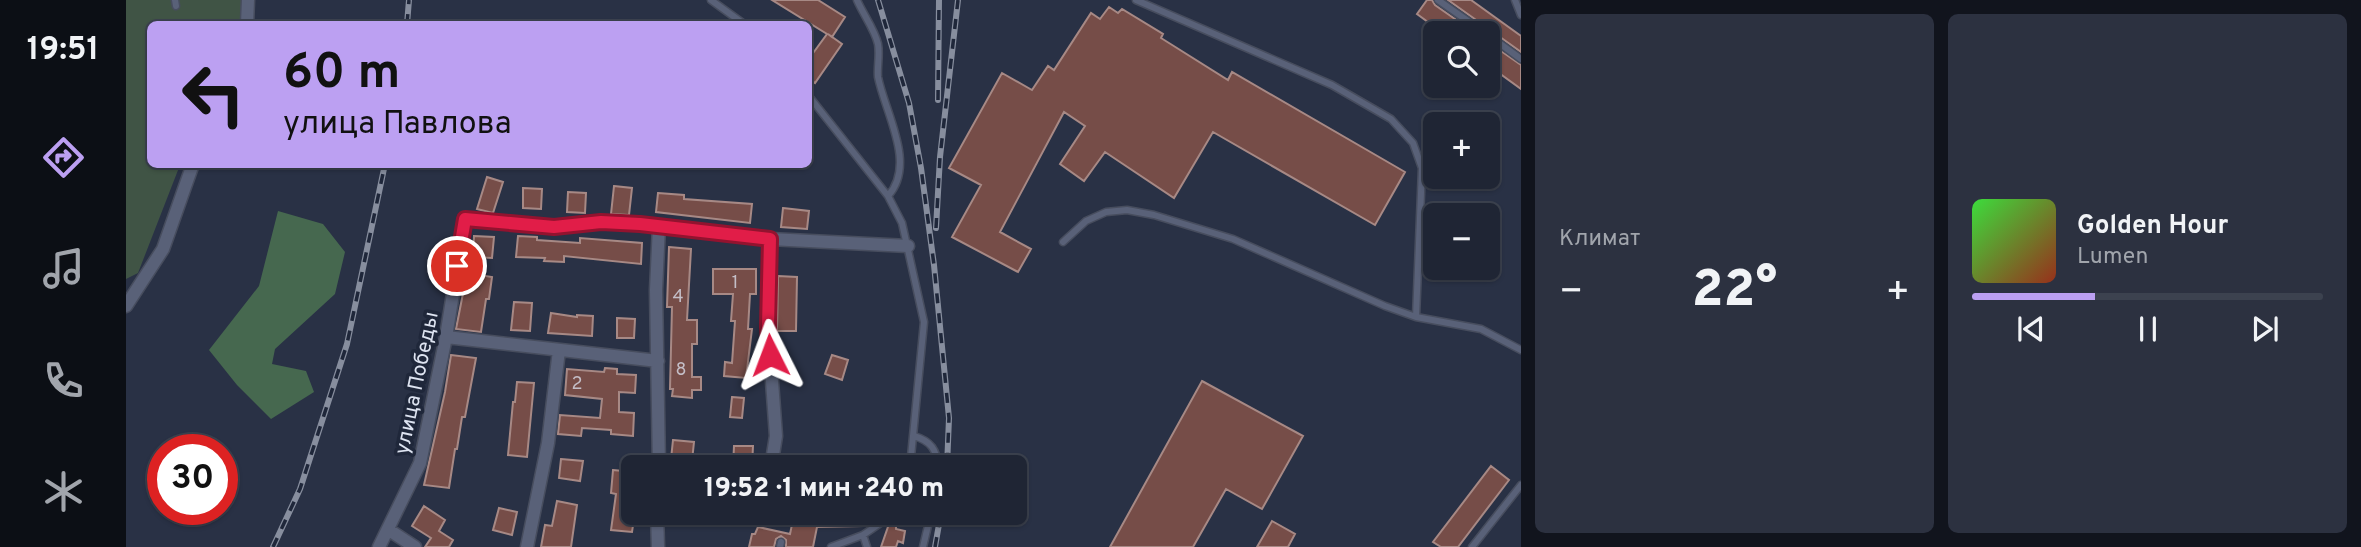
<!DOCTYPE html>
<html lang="ru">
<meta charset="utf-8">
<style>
body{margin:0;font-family:Overpass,sans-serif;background:#2c3140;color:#f1f3f6;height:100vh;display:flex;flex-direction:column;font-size:26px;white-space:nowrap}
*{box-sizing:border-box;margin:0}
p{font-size:23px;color:#a1a5ac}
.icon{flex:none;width:38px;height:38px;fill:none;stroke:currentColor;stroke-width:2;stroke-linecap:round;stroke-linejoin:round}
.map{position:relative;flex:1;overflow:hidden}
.panel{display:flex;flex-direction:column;gap:14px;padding:14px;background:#11141d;width:840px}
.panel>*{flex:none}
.top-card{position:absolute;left:21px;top:21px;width:665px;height:147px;border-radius:10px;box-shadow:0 2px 5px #0004,0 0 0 2px #3c424f;background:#bca0f2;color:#111;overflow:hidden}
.buttons{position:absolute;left:1297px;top:21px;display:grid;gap:14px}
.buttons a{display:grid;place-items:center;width:77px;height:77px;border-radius:10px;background:#1f2534;box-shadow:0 2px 5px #0004,0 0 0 2px #3c424f;font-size:35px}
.speed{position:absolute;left:21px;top:434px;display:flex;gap:14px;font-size:35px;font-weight:700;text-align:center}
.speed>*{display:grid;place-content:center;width:91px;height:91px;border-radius:50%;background:#1f2534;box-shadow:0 2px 5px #0004,0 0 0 2px #3c424f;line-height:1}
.speed .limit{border:10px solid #d22;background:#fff;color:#111}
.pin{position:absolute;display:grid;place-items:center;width:60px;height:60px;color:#fff;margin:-30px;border:4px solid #fff;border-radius:50%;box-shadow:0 2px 7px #0007}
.me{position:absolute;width:77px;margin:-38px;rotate:357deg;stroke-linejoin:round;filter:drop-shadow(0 0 5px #0008)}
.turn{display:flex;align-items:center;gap:24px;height:147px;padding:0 21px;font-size:32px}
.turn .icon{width:91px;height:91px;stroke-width:2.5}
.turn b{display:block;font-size:49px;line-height:60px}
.big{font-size:52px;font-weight:800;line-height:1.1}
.panel .tile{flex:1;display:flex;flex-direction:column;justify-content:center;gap:10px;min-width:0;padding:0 24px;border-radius:10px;background:#2c3140}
.song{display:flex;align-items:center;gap:21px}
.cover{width:84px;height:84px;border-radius:10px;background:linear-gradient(135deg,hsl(120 70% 55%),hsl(10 70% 35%))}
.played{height:7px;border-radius:4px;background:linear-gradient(90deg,#bca0f2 35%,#3c424f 35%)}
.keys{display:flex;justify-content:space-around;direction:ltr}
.heat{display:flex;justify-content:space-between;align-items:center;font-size:38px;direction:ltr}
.panel .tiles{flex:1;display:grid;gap:14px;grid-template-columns:repeat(2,1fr)}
.trip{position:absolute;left:495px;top:455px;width:406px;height:70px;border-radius:10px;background:#1f2534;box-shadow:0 2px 5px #0004,0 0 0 2px #3c424f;font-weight:800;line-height:70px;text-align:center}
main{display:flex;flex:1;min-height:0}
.dock{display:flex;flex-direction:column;width:126px;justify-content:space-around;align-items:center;background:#0c0f15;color:#a1a5ac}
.dock .icon{width:49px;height:49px}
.dock .active{color:#bca0f2}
.dock b{font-size:32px;color:#f1f3f6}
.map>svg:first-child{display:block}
.green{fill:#405445}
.forest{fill:#46684f}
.building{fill:#764d48;stroke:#a78985;stroke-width:2}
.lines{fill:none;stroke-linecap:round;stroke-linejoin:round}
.service-casing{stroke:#474d5e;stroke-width:9}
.minor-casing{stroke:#474d5e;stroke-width:15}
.service{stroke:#596178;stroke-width:6}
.minor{stroke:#596178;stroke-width:12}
.rail-casing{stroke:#878e9e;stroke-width:6}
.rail{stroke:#1f273a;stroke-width:3.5;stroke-dasharray:10;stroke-linecap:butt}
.route-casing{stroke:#92132f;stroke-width:18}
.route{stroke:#e11d48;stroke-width:12}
.labels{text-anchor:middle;stroke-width:7;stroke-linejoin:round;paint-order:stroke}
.number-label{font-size:18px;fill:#c4bec7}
.street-label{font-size:21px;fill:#dee4f1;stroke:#1f273a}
</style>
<main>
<nav class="dock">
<b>19:51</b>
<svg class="icon active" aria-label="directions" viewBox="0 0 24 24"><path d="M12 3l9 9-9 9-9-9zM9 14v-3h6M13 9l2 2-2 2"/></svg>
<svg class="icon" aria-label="music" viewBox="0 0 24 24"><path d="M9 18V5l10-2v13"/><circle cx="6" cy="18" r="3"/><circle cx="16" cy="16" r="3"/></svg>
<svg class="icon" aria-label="phone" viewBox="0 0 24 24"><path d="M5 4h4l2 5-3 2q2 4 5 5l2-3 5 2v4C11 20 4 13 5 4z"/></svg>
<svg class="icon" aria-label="climate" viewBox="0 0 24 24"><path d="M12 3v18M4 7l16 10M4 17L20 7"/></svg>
</nav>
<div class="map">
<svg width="1395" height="547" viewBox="0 0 1395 547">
<rect width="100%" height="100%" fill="#293145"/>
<path class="green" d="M 0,0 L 118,0 L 116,24 L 24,24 L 24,164 L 54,165 L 12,273 L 0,279 Z"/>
<path class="forest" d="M 152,211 L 197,224 L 219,252 L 209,294 L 149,349 L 146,364 L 180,371 L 188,392 L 145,419 L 111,385 L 83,350 L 133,286 Z"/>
<path class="building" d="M 646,0 L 692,0 L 719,17 L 706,37 L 702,34 L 716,44 L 689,83 L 682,78 L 682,60 L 701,34 Z
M 1301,0 L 1306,0 L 1309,5 L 1349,33 L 1317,33 L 1291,14 Z
M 1322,0 L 1345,0 L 1395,36 L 1395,52 Z
M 983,7 L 992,13 L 996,9 L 1037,34 L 1035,38 L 1102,80 L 1106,72 L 1279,172 L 1249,225 L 1087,132 L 1048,198 L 979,152 L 958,181 L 934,164 L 959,126 L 938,112 L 874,232 L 905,249 L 892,272 L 826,237 L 855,185 L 823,168 L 876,73 L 906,90 L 922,66 L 928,70 L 965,13 L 974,19 Z
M 1362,42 L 1395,65 L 1395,89 L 1362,65 Z
M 361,177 L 377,182 L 367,213 L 351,209 Z
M 488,186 L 506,188 L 503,215 L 485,214 Z
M 397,188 L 416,189 L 415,209 L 397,208 Z
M 442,192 L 460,193 L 459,213 L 441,212 Z
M 532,193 L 558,195 L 558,199 L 626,204 L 624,223 L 530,212 Z
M 657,208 L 683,211 L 681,229 L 655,227 Z
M 348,236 L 368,237 L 366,258 L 347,257 Z
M 392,236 L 411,237 L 411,240 L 454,243 L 454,238 L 516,243 L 515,264 L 438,256 L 438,262 L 418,261 L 419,258 L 390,257 Z
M 543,247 L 565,249 L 561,320 L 571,320 L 571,344 L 566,344 L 566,377 L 575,377 L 575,390 L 566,390 L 566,398 L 546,396 L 547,389 L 544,389 L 546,307 L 541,307 Z
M 587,269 L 630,269 L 630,294 L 624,294 L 622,329 L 626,329 L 620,378 L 598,376 L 599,362 L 606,363 L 609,321 L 605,321 L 607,294 L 587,294 Z
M 341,273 L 366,277 L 363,299 L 360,299 L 355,332 L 330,329 Z
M 652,276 L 671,277 L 670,331 L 651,331 Z
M 388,302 L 406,303 L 404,331 L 385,330 Z
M 425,313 L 451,317 L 451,315 L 467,316 L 466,336 L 422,333 Z
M 491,318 L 509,319 L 508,338 L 491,338 Z
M 325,355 L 350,358 L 339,417 L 336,417 L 331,449 L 329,449 L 323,488 L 298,485 L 319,392 Z
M 706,355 L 722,360 L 716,380 L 699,374 Z
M 479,368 L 491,369 L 491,374 L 510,375 L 509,393 L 493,392 L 493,412 L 508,413 L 507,436 L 485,434 L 485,430 L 456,428 L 455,436 L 432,434 L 434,415 L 474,418 L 476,399 L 439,395 L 441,369 L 478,372 Z
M 1076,381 L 1177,436 L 1136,509 L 1100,489 L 1067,547 L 984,547 Z
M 391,382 L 408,383 L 401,457 L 382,455 L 387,402 L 389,402 Z
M 606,397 L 618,398 L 616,418 L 604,417 Z
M 547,440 L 568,442 L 566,461 L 545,459 Z
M 608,446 L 627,446 L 626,467 L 607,467 Z
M 435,459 L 457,461 L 454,481 L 433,478 Z
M 1365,466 L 1383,480 L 1332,547 L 1315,547 L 1307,542 Z
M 487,470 L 507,472 L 503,508 L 508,509 L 509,513 L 506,532 L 485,530 L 490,494 L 485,493 Z
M 431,501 L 451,505 L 445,547 L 415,547 L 419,525 L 426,526 Z
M 298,506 L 319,520 L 313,531 L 327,540 L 323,547 L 299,547 L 305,538 L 286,526 Z
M 373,508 L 391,512 L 386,535 L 367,530 Z
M 738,513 L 737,526 L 691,527 L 687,547 L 660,547 L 660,540 L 655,536 L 650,539 L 648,547 L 623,547 L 626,534 L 629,534 L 632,527 L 664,534 L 667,520 L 689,520 L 690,515 Z
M 770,519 L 770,529 L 779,531 L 777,543 L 772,541 L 770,547 L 755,547 L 763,524 Z
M 1146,521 L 1169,534 L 1162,547 L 1131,547 Z"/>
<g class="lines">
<defs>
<path id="service" d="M 49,0 L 50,6
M 585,0 L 618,24
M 731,0 C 737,14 749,30 752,44 C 754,55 751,67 752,77 C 759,113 791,164 762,196 L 776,223 L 798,322 L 784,467
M 1010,0 L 1206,85 L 1265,119 L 1287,143 L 1296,168 L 1290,317
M 1312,0 L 1359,33
M 1389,0 L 1395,15
M 1362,35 L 1395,59
M 682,95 L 762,196
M 937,242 L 960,221 L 980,212 L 1001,210 L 1028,215 L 1107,239 L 1259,306 L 1290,317 L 1355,329 L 1395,350
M 788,436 C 805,441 811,450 812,467
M 737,535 L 741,547
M 654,547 L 655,542
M 705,547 L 737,535 L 769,513
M 797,547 L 805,513
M 1346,547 L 1395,485"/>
<path id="minor" d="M 121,24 L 122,0
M 644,239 L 642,327 L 650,436 L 645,467
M 0,306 L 37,249 L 67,164
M 320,337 L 532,361
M 533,467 L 530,290 L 533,226
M 531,513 L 532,547
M 263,530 L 289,547
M 253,547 L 294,463 L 320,337 L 339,219 L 428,227 L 475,222 L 533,226 L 644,239 L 782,246
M 401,547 L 422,443 L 433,350"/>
</defs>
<use href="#service" class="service-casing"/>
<use href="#minor" class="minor-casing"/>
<use href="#service" class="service"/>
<use href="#minor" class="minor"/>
<defs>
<path id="rail" d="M 752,0 L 783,103 L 795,168 L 808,265 L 823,418 L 821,467
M 281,24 L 283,0
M 812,100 L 813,0
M 810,228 L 814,157 L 832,0
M 147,547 L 174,489 L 221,344 L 259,164
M 809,547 L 815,513"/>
</defs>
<use href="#rail" class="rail-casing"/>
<use href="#rail" class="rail"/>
</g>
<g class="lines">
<defs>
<path id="route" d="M 331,266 L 339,219 L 428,227 L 475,222 L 514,224 L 644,239 L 642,327 L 644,355"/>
</defs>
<use href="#route" class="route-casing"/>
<use href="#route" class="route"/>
</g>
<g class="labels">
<g class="number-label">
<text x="609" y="288">1</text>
<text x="552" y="302">4</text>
<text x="555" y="375">8</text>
<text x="451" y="389">2</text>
</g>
<g class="street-label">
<text transform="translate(290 383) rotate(-78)" y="7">улица Победы</text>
</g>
</g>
</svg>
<div class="buttons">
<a><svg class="icon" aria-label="search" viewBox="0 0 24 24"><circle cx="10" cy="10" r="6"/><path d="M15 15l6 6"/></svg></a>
<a>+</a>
<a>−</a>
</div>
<div class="speed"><div class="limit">30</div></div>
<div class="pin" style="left:331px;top:266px;background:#d93025"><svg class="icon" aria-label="arrive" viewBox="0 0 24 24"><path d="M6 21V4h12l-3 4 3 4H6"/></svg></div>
<svg class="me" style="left:644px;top:355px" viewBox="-20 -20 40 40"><path d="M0-17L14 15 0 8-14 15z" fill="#e11d48" stroke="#fff" stroke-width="4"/></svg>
<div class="trip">19:52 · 1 мин · 240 m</div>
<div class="top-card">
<div class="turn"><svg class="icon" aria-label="left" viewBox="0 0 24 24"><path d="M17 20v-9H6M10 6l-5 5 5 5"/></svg><div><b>60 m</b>улица Павлова</div></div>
</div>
</div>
<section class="panel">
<div class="tiles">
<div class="tile"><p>Климат</p>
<div class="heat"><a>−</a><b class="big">22°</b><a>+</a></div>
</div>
<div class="tile">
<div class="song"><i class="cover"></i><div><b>Golden Hour</b><p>Lumen</p></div></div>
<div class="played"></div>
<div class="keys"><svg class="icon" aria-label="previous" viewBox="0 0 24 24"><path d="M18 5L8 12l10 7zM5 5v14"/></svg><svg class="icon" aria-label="pause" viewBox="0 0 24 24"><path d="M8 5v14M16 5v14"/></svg><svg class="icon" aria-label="next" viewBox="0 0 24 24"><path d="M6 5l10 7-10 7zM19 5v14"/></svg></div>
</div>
</div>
</section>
</main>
